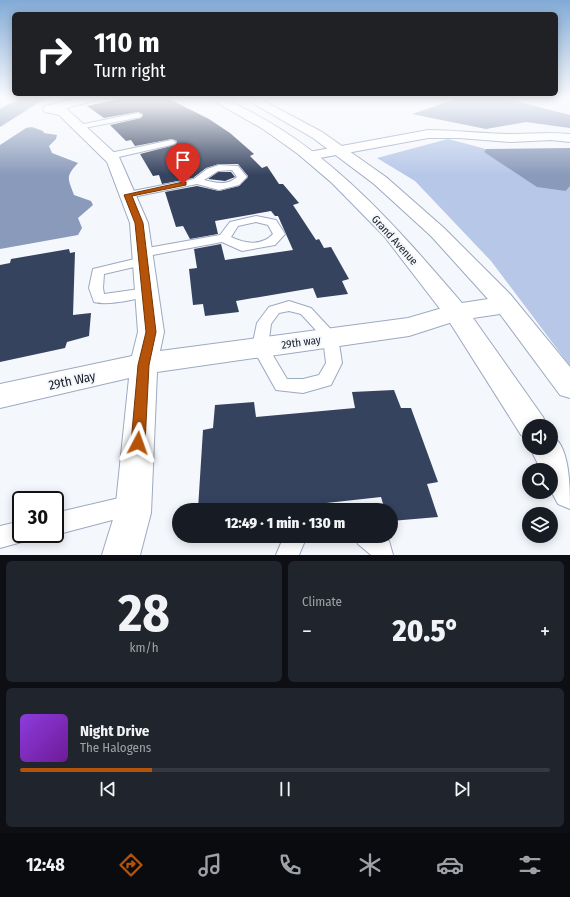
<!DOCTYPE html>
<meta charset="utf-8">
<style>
body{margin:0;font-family:"Fira Sans Condensed",sans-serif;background:#20242c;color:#f1f3f6;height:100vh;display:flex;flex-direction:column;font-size:15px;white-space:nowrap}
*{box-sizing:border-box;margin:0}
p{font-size:13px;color:#9ea1a6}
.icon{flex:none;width:22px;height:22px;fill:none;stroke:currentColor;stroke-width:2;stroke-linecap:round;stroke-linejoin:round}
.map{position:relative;height:555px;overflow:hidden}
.side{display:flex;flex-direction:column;gap:6px;padding:6px;background:#0d0f14;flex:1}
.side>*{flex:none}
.guide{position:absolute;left:12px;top:12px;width:546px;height:84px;border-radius:6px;box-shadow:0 2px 10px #0003;background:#202124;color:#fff;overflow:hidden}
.tools{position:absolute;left:522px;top:419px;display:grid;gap:8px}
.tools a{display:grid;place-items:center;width:36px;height:36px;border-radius:50%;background:#171b24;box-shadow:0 2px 10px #0003;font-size:20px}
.speed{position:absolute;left:12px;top:491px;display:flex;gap:8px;font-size:20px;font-weight:700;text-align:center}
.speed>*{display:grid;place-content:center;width:52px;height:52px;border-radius:50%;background:#171b24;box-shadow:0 2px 10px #0003;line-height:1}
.speed .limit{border:2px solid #111;border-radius:6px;background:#fff;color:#111}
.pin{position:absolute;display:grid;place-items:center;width:34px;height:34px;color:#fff;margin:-41px -17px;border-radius:50% 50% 50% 0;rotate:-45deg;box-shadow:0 0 4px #0007}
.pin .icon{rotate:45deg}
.me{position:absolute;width:44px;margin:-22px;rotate:4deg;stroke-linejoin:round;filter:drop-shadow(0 0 3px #0008)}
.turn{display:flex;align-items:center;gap:14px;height:84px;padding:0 16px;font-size:18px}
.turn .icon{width:52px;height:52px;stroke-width:2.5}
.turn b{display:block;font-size:28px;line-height:34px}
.big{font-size:30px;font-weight:800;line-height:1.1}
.side .tile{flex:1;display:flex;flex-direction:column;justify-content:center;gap:6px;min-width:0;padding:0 14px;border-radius:6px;background:#20242c}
.side .dial{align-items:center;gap:0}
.dial b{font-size:52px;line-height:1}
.song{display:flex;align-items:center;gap:12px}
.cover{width:48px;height:48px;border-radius:6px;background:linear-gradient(135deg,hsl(270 70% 55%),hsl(280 70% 35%))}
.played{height:4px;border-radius:2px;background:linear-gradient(90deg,#b45309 25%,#363941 25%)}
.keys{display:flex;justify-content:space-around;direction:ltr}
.heat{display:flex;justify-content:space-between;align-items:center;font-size:22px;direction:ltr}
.side .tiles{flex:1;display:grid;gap:6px;grid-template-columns:1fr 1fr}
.tile:last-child{grid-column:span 2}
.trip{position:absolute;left:172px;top:503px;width:226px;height:40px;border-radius:20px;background:#171b24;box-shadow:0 2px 10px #0003;font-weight:800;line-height:40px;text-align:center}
.tabs{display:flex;height:64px;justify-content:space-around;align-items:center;background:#090b0e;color:#9ea1a6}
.tabs .icon{width:28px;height:28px}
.tabs .active{color:#b45309}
.tabs b{font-size:18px;color:#f1f3f6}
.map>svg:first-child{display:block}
.green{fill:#b6c7e7}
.water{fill:#8a9aba}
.building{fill:#35435f}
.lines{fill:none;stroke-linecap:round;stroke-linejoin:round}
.lane-casing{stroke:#9da9c1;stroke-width:2}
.street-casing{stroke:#9da9c1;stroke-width:2}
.secondary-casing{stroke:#9da9c1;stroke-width:2}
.lane{fill:#fff;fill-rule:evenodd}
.street{fill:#fff;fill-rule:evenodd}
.secondary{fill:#fff;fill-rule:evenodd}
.route{fill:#b45309;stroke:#753606}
.labels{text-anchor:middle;stroke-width:4;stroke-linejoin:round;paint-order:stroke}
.street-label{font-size:11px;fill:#191d26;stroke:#f4f7fc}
.near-street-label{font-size:13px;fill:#191d26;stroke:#f4f7fc}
</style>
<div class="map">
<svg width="570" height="555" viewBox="0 0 570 555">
<rect width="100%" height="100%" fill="#f4f7fc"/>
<path class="green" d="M 448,139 L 486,149 L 484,152 L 566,191 L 570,186 L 570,366 L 491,261 L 415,181 L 377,158 Z"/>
<path class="water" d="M 19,98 L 46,98 L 0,127 L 0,109 Z
M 459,98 L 503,98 L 570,115 L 570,128 L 526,122 L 486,129 L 412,114 Z
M 32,127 L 43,131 L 44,133 L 57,135 L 56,139 L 49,146 L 52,153 L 78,163 C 65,177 68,178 74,195 L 91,201 L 93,205 L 78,218 L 82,228 L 78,235 L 0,249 L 0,145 L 26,128 Z
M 570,148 L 570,186 L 566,191 L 537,187 L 484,152 L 486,149 Z"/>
<path class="building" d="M 124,98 L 167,98 L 209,119 L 230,133 L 254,154 L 250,156 L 262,168 L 267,166 L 279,184 L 283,184 L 299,203 L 293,205 L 316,240 L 319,239 L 324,248 L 331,247 L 349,279 L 342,281 L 348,294 L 317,298 L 313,288 L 236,301 L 239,312 L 205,316 L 203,304 L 193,305 L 189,269 L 197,268 L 194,249 L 221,244 L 225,260 L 293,250 L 278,216 L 275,216 L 271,211 L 215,221 L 218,234 L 190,239 L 183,226 L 176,227 L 165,192 L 197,186 L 219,191 L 239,186 L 248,176 L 238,164 L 219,164 L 206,168 L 193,178 L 162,184 L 159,175 L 153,176 L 140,154 L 175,145 L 177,141 L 172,139 L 135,146 L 131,140 L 126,141 L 110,125 L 141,118 L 143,114 L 138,112 L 104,118 L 87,106 Z
M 218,172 L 231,172 L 235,177 L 225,181 L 208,179 Z
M 69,249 L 70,253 L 75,252 L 73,315 L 91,313 L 89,336 L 67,342 L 65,348 L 0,362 L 0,265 L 10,263 L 11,259 Z
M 394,390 L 401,408 L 411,408 L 438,482 L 427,484 L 438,517 L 391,521 L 391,510 L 385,510 L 381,497 L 263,510 L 198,509 L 203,430 L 213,428 L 215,405 L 254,402 L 256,417 L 355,408 L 352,392 Z
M 211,536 L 264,536 L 264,537 L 211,539 Z"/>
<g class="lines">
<defs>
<path id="lane" d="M 138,113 L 142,115 L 141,117 L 79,129 L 75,127 L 79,125 Z
M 172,140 L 176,142 L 175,144 L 110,159 L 106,156 L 110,153 Z
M 219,165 L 238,166 L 247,177 L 239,185 L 219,190 L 197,184 L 128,198 L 123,195 L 128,192 L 194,179 L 207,169 ZM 232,170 L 237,177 C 227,186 216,183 204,180 L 218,171 Z
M 256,216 L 276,220 L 285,234 L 275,245 L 242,251 L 222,242 L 142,257 L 136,253 L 142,249 L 220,235 L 230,222 ZM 256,222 L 268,225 L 273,234 C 262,246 245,244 231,237 L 238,226 Z
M 143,257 L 149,261 L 147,264 L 104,274 L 103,288 L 104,294 L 147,288 L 152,289 L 154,292 L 152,295 C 137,299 108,306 94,302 L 89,288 L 93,269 Z
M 289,301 L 311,308 L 338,337 L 342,363 L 331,385 L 303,393 L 276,390 L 252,347 L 257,323 L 269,307 ZM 289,311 L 301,314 L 323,338 L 326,363 L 319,375 L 303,379 L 287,379 L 268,347 L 271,324 L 279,313 Z
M 132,495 L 139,499 L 143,506 L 139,513 L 55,535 L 53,534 L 55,534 L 55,513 Z
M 21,521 L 21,534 L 31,534 L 29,540 L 0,548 L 0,526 Z
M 284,536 L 307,536 L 299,555 L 276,555 Z
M 355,536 L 383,536 L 389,541 L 393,555 L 371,555 L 358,544 Z"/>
<path id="street" d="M 80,98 L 98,98 L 96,100 L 64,109 L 67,109 L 119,157 L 148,223 L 164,332 L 160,351 L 408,318 L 456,304 L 465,306 L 468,312 L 465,318 L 409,336 L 157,372 L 151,513 L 140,555 L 102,555 L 115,513 L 129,378 L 0,408 L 0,384 L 132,356 L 138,332 L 130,223 L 107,162 L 59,115 L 45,112 L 43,109 L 45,106 Z
M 428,130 C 456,130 484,134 511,134 C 531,134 550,132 570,134 L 570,142 L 551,140 L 511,142 L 459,138 L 428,138 L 309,160 L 304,159 L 302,156 L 304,153 L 309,152 Z"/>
<path id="secondary" d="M 209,98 C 225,96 237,105 251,112 C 337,157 400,231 462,303 L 488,299 L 431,236 L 374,184 L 313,138 L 244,98 L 258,98 L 322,132 L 386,177 L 444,228 L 510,294 L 570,367 L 570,398 L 560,395 L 500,314 L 473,318 L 543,417 L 547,426 L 529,426 L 529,438 L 521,435 L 447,318 L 384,236 L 332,183 L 298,154 L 263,129 Z
M 551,435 C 570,445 570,487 570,509 L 558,504 L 551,491 L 551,470 L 541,470 L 530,448 L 551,448 Z"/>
</defs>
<use href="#lane" class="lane-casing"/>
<use href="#street" class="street-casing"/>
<use href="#secondary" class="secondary-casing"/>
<use href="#lane" class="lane"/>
<use href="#street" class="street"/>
<use href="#secondary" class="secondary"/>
</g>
<linearGradient id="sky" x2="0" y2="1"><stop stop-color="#82aad6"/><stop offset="0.56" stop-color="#fafbfe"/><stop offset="1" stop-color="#fafbfe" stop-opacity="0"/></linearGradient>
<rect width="570" height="175" fill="url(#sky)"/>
<path class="route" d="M 183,182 L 186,182 L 186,185 L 132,196 L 143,223 L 156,332 L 149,365 L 145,443 L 143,447 L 138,449 L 133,447 L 131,443 L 138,365 L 146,332 L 135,223 L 124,195 Z"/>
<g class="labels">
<g class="street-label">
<text transform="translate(395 240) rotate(48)" y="4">Grand Avenue</text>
<text transform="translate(301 342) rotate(-8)" y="4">29th way</text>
</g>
<g class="near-street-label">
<text transform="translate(72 380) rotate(-12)" y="5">29th Way</text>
</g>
</g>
</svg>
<div class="tools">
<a><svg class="icon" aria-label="sound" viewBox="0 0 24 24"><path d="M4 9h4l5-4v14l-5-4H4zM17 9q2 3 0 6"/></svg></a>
<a><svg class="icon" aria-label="search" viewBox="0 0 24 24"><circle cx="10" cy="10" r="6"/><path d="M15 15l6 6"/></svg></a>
<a><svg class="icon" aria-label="layers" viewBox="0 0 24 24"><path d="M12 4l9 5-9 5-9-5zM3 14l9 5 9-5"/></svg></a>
</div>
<div class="speed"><div class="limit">30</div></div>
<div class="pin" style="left:183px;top:184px;background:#d93025"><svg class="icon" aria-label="arrive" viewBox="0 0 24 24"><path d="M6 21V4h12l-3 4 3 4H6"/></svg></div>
<svg class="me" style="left:138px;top:443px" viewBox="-20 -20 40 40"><path d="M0-17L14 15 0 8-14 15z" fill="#b45309" stroke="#fff" stroke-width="4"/></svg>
<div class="trip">12:49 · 1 min · 130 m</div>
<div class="guide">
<div class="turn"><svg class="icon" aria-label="right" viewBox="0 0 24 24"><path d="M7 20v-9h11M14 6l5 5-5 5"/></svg><div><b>110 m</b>Turn right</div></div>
</div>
</div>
<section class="side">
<div class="tiles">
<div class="tile dial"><b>28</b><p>km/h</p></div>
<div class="tile"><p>Climate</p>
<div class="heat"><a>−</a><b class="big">20.5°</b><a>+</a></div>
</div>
<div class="tile">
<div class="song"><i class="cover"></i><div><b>Night Drive</b><p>The Halogens</p></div></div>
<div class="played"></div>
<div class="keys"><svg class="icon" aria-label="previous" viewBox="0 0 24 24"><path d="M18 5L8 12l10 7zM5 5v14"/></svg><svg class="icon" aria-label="pause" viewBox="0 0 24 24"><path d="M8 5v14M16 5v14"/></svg><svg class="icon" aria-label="next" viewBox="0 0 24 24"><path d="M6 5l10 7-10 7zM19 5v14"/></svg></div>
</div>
</div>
</section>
<nav class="tabs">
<b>12:48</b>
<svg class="icon active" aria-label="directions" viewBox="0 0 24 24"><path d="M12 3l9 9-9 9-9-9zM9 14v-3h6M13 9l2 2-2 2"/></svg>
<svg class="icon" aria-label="music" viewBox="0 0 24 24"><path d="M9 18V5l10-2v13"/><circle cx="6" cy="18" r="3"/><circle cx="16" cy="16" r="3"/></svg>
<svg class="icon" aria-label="phone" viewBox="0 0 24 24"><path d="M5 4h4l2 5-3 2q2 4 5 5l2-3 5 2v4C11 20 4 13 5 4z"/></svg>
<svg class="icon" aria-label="climate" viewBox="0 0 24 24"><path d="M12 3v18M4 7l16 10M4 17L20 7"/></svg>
<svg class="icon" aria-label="car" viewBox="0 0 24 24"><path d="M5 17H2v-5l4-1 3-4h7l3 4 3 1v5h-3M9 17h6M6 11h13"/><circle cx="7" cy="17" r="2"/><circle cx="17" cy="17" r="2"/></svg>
<svg class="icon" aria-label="filters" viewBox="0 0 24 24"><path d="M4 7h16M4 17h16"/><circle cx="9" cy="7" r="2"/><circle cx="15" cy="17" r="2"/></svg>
</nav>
